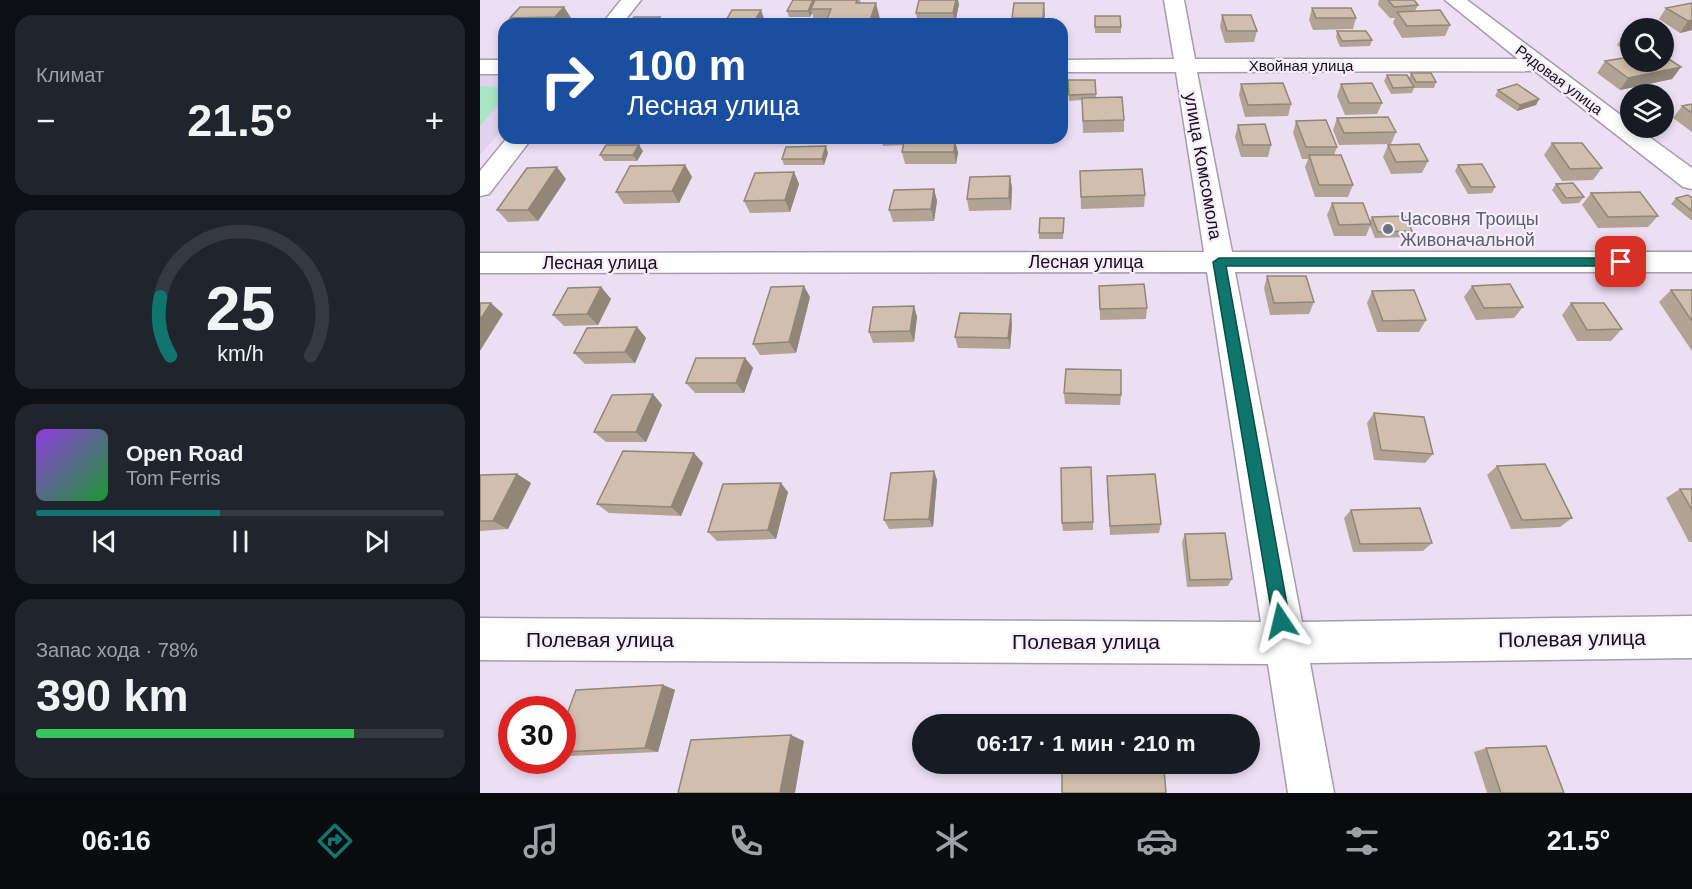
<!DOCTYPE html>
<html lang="ru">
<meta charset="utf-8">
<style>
body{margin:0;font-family:Arial,sans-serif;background:#20242c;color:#f1f3f6;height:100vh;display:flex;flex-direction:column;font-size:22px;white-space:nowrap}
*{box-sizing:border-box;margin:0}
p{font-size:20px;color:#9ea1a6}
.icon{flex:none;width:33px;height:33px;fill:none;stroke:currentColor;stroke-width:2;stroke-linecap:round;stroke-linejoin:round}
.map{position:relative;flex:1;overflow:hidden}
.side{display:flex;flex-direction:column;gap:15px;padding:15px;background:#0d0f14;width:480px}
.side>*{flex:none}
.guide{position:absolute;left:18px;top:18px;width:570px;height:126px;border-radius:18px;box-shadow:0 3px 9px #0003;background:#1a4fa0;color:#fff;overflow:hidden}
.fabs{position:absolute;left:1140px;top:18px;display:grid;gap:12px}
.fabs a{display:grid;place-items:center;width:54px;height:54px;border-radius:50%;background:#171b24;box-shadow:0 3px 9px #0003;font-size:30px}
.speed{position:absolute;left:18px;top:696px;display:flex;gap:12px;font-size:30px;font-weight:700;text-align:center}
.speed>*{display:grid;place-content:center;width:78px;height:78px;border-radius:50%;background:#171b24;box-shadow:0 3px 9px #0003;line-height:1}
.speed .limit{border:9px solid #d22;background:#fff;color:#111}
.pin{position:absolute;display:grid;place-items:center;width:51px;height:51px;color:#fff;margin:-26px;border-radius:12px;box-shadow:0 3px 9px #0006}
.me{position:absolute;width:66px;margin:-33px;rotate:350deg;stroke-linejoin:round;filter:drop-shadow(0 0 4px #0008)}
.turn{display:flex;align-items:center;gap:21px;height:126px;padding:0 30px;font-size:27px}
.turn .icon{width:78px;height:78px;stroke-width:2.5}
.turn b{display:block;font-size:42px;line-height:51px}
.big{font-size:45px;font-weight:700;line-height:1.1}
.side .widget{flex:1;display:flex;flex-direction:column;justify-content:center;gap:9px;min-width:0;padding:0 21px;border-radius:18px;background:#20242c}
.side .dial{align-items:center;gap:0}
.dial svg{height:156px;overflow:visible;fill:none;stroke:#363941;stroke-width:7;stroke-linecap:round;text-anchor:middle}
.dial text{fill:#f1f3f6;stroke:none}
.song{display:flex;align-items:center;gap:18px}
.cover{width:72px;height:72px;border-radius:9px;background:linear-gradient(135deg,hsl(270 70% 55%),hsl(130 70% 35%))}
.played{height:6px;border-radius:3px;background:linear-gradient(90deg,#0f766e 45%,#363941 45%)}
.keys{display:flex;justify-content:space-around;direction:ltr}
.heat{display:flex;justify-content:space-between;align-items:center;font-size:33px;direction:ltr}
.charge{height:9px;border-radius:4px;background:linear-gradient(90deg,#34c759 78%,#363941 0)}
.trip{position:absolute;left:432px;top:714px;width:348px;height:60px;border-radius:30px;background:#171b24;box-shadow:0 3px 9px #0003;font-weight:700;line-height:60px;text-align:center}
.dock{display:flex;height:96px;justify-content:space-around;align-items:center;background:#090b0e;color:#9ea1a6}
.dock .icon{width:42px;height:42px}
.dock .current{color:#0f766e}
.dock b{font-size:27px;color:#f1f3f6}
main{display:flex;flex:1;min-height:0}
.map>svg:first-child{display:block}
.built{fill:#e3d2ee}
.green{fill:#aae5c6}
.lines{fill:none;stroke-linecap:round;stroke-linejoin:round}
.minor-casing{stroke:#a79baf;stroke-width:3}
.minor{fill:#fff;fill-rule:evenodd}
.wall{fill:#b2a494}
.shaded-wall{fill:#918678}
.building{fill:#cfbfac;stroke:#918678;stroke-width:1.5}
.route{fill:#0f766e;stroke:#0a4d48;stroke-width:1.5}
.worship-dot{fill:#6b7280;stroke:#f7edfe;stroke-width:2}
.labels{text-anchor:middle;stroke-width:4.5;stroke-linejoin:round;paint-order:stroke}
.far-street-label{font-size:15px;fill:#161119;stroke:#f7edfe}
.street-label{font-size:18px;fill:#161119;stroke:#f7edfe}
.worship-label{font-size:18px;fill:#5b616d;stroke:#f7edfe;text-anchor:start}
.near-street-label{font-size:21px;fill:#161119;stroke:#f7edfe}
</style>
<main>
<section class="side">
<div class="widget"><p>Климат</p>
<div class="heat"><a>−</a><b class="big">21.5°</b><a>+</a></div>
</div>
<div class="widget dial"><svg viewBox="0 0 100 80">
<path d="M14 69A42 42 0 1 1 86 69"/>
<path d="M14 69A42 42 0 0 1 9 39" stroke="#0f766e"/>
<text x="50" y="56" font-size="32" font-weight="700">25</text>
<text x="50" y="72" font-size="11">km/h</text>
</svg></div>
<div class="widget">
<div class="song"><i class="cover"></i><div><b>Open Road</b><p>Tom Ferris</p></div></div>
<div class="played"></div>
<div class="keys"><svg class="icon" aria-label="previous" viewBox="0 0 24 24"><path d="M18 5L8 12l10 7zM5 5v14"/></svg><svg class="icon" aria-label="pause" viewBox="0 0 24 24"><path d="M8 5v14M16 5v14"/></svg><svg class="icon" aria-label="next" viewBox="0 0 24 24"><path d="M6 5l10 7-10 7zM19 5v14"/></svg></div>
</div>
<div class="widget"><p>Запас хода · 78%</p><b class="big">390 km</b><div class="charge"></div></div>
</section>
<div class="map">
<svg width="1212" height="793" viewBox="0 0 1212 793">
<rect width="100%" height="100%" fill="#ecdff4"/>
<path class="built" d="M 0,76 L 24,76 L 24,127 L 0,155 Z"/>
<path class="green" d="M 0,86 L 24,87 L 24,98 L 0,126 Z"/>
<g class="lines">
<defs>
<path id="minor" d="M 141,0 L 161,0 L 142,24 L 122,24 Z
M 684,0 L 704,0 L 715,59 L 1038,59 L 965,0 L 987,0 L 1150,122 L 1150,128 L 1157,128 L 1212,168 L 1212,189 L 1203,187 L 1055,71 L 717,72 L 752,252 L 1212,252 L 1212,272 L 755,272 L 822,622 L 1212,616 L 1212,658 L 830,663 L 854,793 L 808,793 L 788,664 L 0,660 L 0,618 L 781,622 L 727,272 L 0,273 L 0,253 L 724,252 L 696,72 L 582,72 L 582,60 L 694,59 Z
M 0,60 L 24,60 L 24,74 L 0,74 Z
M 27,138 L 52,138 L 9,194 L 0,196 L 0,171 Z"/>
</defs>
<use href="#minor" class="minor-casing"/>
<use href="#minor" class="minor"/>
</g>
<path class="wall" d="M 313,0 L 380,0 L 381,3 L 400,19 L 398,24 L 335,24 L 332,13 L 330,17 L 309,17 L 307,11 Z
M 899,0 L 934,0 L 938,5 L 935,11 L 970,25 L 965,36 L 922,38 L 913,23 L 915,18 L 910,18 L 898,5 Z
M 1212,3 L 1212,30 L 1200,33 L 1179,19 L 1186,8 Z
M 479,4 L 475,24 L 438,24 L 436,13 Z
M 84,7 L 91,18 L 86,24 L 34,24 L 30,18 Z
M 832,8 L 876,18 L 873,29 L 833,30 L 829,20 Z
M 565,15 L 564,24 L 533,24 L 532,18 Z
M 742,15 L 777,31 L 774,42 L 745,43 L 740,27 Z
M 615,16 L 641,27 L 641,33 L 615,33 Z
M 857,31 L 892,40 L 890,46 L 860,47 L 856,37 Z
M 1150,37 L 1150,54 L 1137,45 L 1141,39 Z
M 1125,61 L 1201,67 L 1192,79 L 1140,90 L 1117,73 Z
M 931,73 L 956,82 L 954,88 L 934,88 L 932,93 L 911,94 L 904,81 L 907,75 L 929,78 Z
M 588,80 L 615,80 L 616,98 L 644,120 L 644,132 L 603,133 L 602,100 L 589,101 Z
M 761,84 L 811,104 L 808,116 L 765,117 L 759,95 Z
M 861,84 L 902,103 L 897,114 L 865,115 L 857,96 Z
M 1018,90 L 1059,99 L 1056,105 L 1037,111 L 1015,96 Z
M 1212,104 L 1212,132 L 1193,118 L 1202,106 Z
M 857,118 L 916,132 L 911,144 L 859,145 L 853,130 Z
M 816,121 L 857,147 L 854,155 L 873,185 L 868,197 L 835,197 L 825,167 L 828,159 L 822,159 L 813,133 Z
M 758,125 L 791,145 L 788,157 L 761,157 L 755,137 Z
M 313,138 L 361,138 L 360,141 L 315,142 Z
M 401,138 L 455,138 L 454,142 L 475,141 L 478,153 L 476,164 L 425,164 L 422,152 L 423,145 L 403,146 Z
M 1072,143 L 1122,168 L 1113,180 L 1082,181 L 1064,155 Z
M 908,145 L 948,161 L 942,173 L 911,174 L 903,157 Z
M 163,151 L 157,161 L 124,161 L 120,155 Z
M 348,153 L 344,165 L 304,165 L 302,159 Z
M 205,165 L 212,177 L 199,203 L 144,204 L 136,192 Z
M 978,165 L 1015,187 L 1012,193 L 988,194 L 975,171 Z
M 600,171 L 665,195 L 664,207 L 601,209 Z
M 314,172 L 319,184 L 310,212 L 270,213 L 264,201 Z
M 530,176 L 532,188 L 531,210 L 489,211 L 487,199 Z
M 86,179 L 58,221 L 28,222 L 17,210 Z
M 1076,184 L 1104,197 L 1099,203 L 1082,204 L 1072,190 Z
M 454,189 L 457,201 L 454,221 L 413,222 L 409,210 Z
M 1111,193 L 1178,216 L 1168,227 L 1118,228 L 1102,205 Z
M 1196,198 L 1212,198 L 1212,220 L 1211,220 L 1191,204 Z
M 852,203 L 890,221 L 892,217 L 932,231 L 929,237 L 895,238 L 890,226 L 886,236 L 854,236 L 847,215 Z
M 584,224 L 583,239 L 559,239 L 559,233 Z
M 787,276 L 834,302 L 829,314 L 790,315 L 784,288 Z
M 619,286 L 667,308 L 666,319 L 620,320 Z
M 992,286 L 1043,307 L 1034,318 L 996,320 L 984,297 Z
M 121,287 L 131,299 L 118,325 L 84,326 L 73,315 Z
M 1191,290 L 1212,290 L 1212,351 L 1179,302 Z
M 892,291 L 946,320 L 939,332 L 897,332 L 887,303 Z
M 330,297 L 316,353 L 280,355 L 273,344 Z
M 1091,303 L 1142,329 L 1131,341 L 1097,341 L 1082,315 Z
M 434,306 L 437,317 L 434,342 L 393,343 L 389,332 Z
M 531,314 L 532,325 L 530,349 L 478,348 L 475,337 Z
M 157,327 L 166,338 L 155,363 L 105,364 L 94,353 Z
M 265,358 L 273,368 L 264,393 L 215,393 L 206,383 Z
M 584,393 L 641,395 L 640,405 L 585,404 Z
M 173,394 L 182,405 L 166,442 L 126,442 L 114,432 Z
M 894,413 L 953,454 L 945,463 L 894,460 L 887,423 Z
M 223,463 L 201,516 L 129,513 L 117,504 Z
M 1017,466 L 1092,518 L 1080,527 L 1031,529 L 1007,475 Z
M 454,471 L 457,480 L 453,527 L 409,529 L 404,520 Z
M 37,474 L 51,483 L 28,529 L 0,531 L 0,475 Z
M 627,476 L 681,524 L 679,533 L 630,535 L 627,485 Z
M 1200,489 L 1212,489 L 1212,542 L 1209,542 L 1186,498 Z
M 308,492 L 296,539 L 237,541 L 228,532 Z
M 871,510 L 952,543 L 943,551 L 873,552 L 864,518 Z
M 613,522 L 613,530 L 583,531 L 582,523 Z
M 705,534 L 752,579 L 748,586 L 707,587 L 702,542 Z
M 183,685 L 195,690 L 178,752 L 90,756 L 82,755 L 82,728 Z
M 1006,748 L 1084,793 L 1007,793 L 994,752 Z"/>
<path class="shaded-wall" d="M 333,0 L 336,0 L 331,9 L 332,13 L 330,17 L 328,11 Z
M 476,0 L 478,0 L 479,4 L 475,24 L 473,13 Z
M 396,3 L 400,19 L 398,24 L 389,24 Z
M 564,3 L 565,15 L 563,24 L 563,18 Z
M 84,7 L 91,18 L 86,24 L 79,24 L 75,17 Z
M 281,10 L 285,21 L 284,24 L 273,24 Z
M 180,17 L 184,24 L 175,24 Z
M 1212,20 L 1212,30 L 1200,33 L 1208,21 Z
M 1201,67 L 1192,79 L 1140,90 L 1148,78 Z
M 1059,99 L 1056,105 L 1037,111 L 1040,105 Z
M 475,141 L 478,153 L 476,164 L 474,152 Z
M 159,145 L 163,151 L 157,161 L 153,155 Z
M 346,146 L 348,153 L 344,165 L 342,159 Z
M 205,165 L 212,177 L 199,203 L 192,191 Z
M 77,167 L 86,179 L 58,221 L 48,210 Z
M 314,172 L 319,184 L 310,212 L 305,200 Z
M 530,176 L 532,188 L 531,210 L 529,198 Z
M 454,189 L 457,201 L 454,221 L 451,209 Z
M 324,286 L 330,297 L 316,353 L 309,342 Z
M 121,287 L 131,299 L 118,325 L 107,314 Z
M 11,303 L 23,314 L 0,351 L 0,320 Z
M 434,306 L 437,317 L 434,342 L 430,331 Z
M 531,314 L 532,325 L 530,349 L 528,338 Z
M 157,327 L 166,338 L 155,363 L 145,352 Z
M 265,358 L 273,368 L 264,393 L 256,383 Z
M 173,394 L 182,405 L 166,442 L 156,432 Z
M 214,453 L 223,463 L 201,516 L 191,507 Z
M 454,471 L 457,480 L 453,527 L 449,519 Z
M 37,474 L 51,483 L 28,529 L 13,521 Z
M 301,483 L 308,492 L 296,539 L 288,530 Z
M 183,685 L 195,690 L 178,752 L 165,748 Z
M 311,735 L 324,741 L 315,793 L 300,793 Z"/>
<path class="building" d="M 313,0 L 333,0 L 328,11 L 307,11 Z
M 335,0 L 377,0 L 376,3 L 396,3 L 389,23 L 345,24 L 351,9 L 331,9 Z
M 439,0 L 476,0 L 473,13 L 436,13 Z
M 908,0 L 934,0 L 938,5 L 914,7 Z
M 534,3 L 564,3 L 563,18 L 532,18 Z
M 1212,3 L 1212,20 L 1208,21 L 1186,8 Z
M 40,7 L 84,7 L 75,17 L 30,18 Z
M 832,8 L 871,8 L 876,18 L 836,18 Z
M 252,10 L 281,10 L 273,24 L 244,24 Z
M 960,10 L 970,25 L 927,26 L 917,12 Z
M 742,15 L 771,15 L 777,31 L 747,31 Z
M 615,16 L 640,16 L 641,27 L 615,27 Z
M 154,17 L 180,17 L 175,24 L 148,24 Z
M 857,31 L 886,31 L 892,40 L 862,41 Z
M 1150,37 L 1150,46 L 1141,39 Z
M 1184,56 L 1201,67 L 1148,78 L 1125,61 L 1150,57 L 1150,62 L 1184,62 Z
M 931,73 L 951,73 L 956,82 L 936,82 Z
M 907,75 L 927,75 L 934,87 L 913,88 Z
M 588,80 L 615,80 L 616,94 L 589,95 Z
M 803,83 L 811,104 L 768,105 L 761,84 Z
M 892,83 L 902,103 L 869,103 L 861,84 Z
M 1037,84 L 1059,99 L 1040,105 L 1018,90 Z
M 642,97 L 644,120 L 603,121 L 602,98 Z
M 1212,104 L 1212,113 L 1202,106 Z
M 908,117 L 916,132 L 864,133 L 857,118 Z
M 846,120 L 857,147 L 826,147 L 816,121 Z
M 785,124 L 791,145 L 763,145 L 758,125 Z
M 475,141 L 474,152 L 422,152 L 424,142 Z
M 1072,143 L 1102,143 L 1122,168 L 1090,169 Z
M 939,144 L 948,161 L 916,162 L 908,145 Z
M 126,145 L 159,145 L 153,155 L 120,155 Z
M 346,146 L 342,159 L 302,159 L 306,147 Z
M 829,155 L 861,155 L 873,185 L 839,185 Z
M 1002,164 L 1015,187 L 991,187 L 978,165 Z
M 205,165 L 192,191 L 136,192 L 150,166 Z
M 77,167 L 48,210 L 17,210 L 47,168 Z
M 662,169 L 665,195 L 601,197 L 600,171 Z
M 314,172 L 305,200 L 264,201 L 275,173 Z
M 530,176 L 529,198 L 487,199 L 490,177 Z
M 1093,183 L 1104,197 L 1086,198 L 1076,184 Z
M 454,189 L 451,209 L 409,210 L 414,190 Z
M 1160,192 L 1178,216 L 1128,217 L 1111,193 Z
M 1208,195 L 1212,198 L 1212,211 L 1196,198 Z
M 852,203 L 883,203 L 891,224 L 859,225 Z
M 925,216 L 932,231 L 898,232 L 892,217 Z
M 560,218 L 584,218 L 583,233 L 559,233 Z
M 787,276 L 826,276 L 834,302 L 794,303 Z
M 664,284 L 667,308 L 620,309 L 619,286 Z
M 1030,284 L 1043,307 L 1004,308 L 992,286 Z
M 324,286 L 309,342 L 273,344 L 291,287 Z
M 121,287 L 107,314 L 73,315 L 88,288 Z
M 934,290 L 946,320 L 903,321 L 892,291 Z
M 1191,290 L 1212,290 L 1212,321 Z
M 0,303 L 11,303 L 0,320 Z
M 1091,303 L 1124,303 L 1142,329 L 1107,330 Z
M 434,306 L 430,331 L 389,332 L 393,307 Z
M 480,313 L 531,314 L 528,338 L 475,337 Z
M 157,327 L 145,352 L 94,353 L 107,328 Z
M 216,358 L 265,358 L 256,383 L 206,383 Z
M 586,369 L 641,370 L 641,395 L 584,393 Z
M 173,394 L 156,432 L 114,432 L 132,395 Z
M 894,413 L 944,417 L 953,454 L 901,450 Z
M 143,451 L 214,453 L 191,507 L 117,504 Z
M 1065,464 L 1092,518 L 1042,520 L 1017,466 Z
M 611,467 L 613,522 L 582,523 L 581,468 Z
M 454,471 L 449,519 L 404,520 L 411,473 Z
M 37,474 L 13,521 L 0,521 L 0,475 Z
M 675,474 L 681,524 L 630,526 L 627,476 Z
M 301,483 L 288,530 L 228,532 L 243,484 Z
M 1200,489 L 1212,489 L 1212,510 Z
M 940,508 L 952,543 L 880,544 L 871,510 Z
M 745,533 L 752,579 L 710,580 L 705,534 Z
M 183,685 L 165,748 L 82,752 L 82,728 L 96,690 Z
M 311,735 L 300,793 L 198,793 L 211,740 Z
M 1066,746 L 1084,793 L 1021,793 L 1006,748 Z
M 684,770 L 686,793 L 582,793 L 582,773 Z"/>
<path class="route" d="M 739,258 L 1141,258 L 1147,262 L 1141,266 L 746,266 L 810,621 L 807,627 L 801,629 L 795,627 L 793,621 L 733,262 Z"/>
<circle class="worship-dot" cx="908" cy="229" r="6"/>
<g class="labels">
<g class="far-street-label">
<text x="821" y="71">Хвойная улица</text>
<text transform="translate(1079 80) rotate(37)" y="5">Рядовая улица</text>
</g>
<g class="street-label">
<text transform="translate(723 166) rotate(80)" y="6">улица Комсомола</text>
<text x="606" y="268">Лесная улица</text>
<text x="120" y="269">Лесная улица</text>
</g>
<g class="worship-label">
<text x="920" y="225">Часовня Троицы<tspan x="920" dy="21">Живоначальной</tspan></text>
</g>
<g class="near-street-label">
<text transform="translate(1092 639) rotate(-1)" y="7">Полевая улица</text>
<text x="120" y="647">Полевая улица</text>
<text x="606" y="649">Полевая улица</text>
</g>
</g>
</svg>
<div class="fabs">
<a><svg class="icon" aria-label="search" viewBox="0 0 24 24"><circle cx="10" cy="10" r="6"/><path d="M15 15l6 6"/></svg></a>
<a><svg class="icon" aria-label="layers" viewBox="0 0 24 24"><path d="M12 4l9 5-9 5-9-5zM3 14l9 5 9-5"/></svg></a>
</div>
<div class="speed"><div class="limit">30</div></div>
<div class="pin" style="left:1141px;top:262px;background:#d93025"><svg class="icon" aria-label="arrive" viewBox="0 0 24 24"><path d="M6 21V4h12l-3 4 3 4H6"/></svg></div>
<svg class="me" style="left:801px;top:621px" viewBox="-20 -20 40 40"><path d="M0-17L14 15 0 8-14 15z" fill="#0f766e" stroke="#fff" stroke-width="4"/></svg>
<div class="trip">06:17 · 1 мин · 210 m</div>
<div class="guide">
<div class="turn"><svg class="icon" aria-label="right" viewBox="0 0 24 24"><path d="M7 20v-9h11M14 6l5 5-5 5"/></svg><div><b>100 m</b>Лесная улица</div></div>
</div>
</div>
</main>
<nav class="dock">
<b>06:16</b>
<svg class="icon current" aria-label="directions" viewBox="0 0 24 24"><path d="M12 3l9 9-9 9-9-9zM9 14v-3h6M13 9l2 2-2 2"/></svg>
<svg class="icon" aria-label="music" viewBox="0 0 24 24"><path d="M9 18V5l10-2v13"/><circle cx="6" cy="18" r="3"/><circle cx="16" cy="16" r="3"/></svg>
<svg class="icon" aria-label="phone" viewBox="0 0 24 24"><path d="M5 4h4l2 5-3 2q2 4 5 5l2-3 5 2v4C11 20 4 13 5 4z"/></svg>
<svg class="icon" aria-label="climate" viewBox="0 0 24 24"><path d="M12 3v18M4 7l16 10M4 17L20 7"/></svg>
<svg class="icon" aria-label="car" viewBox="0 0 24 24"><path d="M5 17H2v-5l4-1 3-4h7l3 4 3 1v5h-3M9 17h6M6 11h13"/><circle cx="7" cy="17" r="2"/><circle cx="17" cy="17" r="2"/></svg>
<svg class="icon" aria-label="filters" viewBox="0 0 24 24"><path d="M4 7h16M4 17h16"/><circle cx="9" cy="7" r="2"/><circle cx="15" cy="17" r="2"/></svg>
<b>21.5°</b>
</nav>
